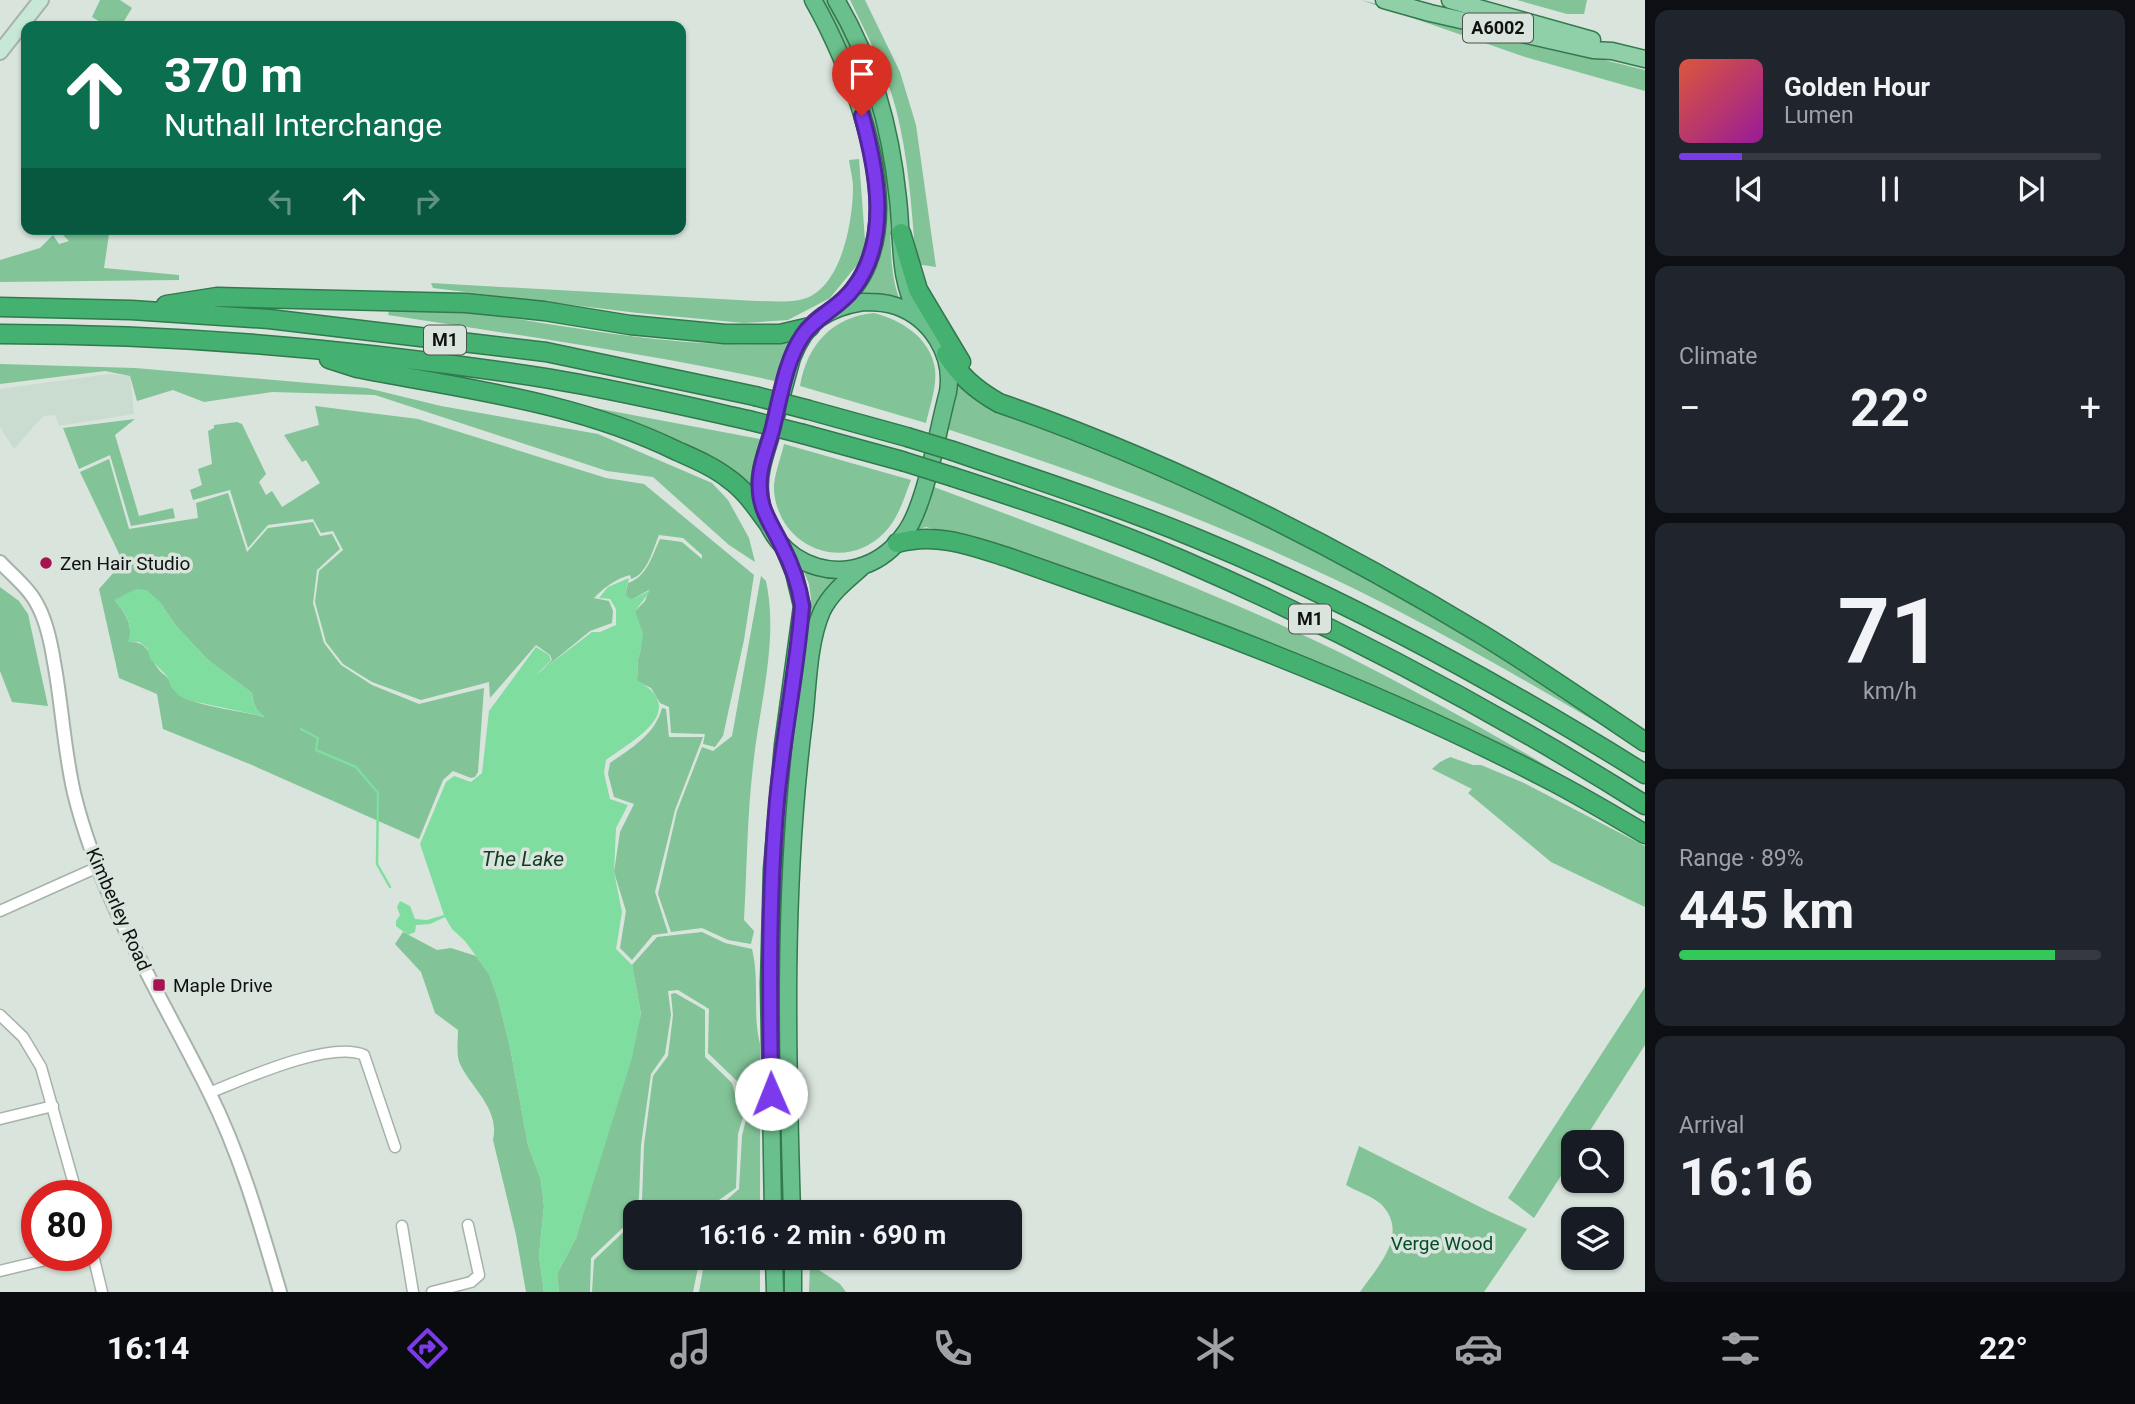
<!DOCTYPE html>
<meta charset="utf-8">
<style>
body{margin:0;font-family:Roboto,sans-serif;background:#20242c;color:#f1f3f6;height:100vh;display:flex;flex-direction:column;font-size:26px;white-space:nowrap}
*{box-sizing:border-box;margin:0}
p{font-size:23px;color:#9ea1a6}
.icon{flex:none;width:38px;height:38px;fill:none;stroke:currentColor;stroke-width:2;stroke-linecap:round;stroke-linejoin:round}
.map{position:relative;flex:1;overflow:hidden}
.side{display:flex;flex-direction:column;gap:10px;padding:10px;background:#0d0f14;width:490px}
.side>*{flex:none}
.hud{position:absolute;left:21px;top:21px;width:665px;height:214px;border-radius:14px;box-shadow:0 2px 5px #0004;background:#0b6e4f;color:#fff;overflow:hidden}
.buttons{position:absolute;left:1561px;top:1130px;display:grid;gap:14px}
.buttons a{display:grid;place-items:center;width:63px;height:63px;border-radius:14px;background:#171b24;box-shadow:0 2px 5px #0004;font-size:35px}
.speed{position:absolute;left:21px;top:1180px;display:flex;gap:14px;font-size:35px;font-weight:700;text-align:center}
.speed>*{display:grid;place-content:center;width:91px;height:91px;border-radius:50%;background:#171b24;box-shadow:0 2px 5px #0004;line-height:1}
.speed .limit{border:10px solid #d22;background:#fff;color:#111}
.pin{position:absolute;display:grid;place-items:center;width:60px;height:60px;color:#fff;margin:-72px -30px;border-radius:50% 50% 50% 0;rotate:-45deg;box-shadow:0 0 7px #0007}
.pin .icon{rotate:45deg}
.me{position:absolute;width:77px;margin:-38px;rotate:359deg;stroke-linejoin:round;filter:drop-shadow(0 0 5px #0008)}
.turn{display:flex;align-items:center;gap:24px;height:147px;padding:0 28px;font-size:32px}
.turn .icon{width:91px;height:91px;stroke-width:2.5}
.turn b{display:block;font-size:49px;line-height:60px}
.lanes{display:flex;align-items:center;height:66px;padding:0 28px;background:#0003;justify-content:center;gap:35px;direction:ltr}
.lanes .off{opacity:.35}
.big{font-size:52px;font-weight:700;line-height:1.1}
.side .widget{flex:1;display:flex;flex-direction:column;justify-content:center;gap:10px;min-width:0;padding:0 24px;border-radius:14px;background:#20242c}
.side .dial{align-items:center;gap:0}
.dial b{font-size:91px;line-height:1}
.song{display:flex;align-items:center;gap:21px}
.cover{width:84px;height:84px;border-radius:10px;background:linear-gradient(135deg,hsl(10 70% 55%),hsl(300 70% 35%))}
.played{height:7px;border-radius:4px;background:linear-gradient(90deg,#7c3aed 15%,#363941 15%)}
.keys{display:flex;justify-content:space-around;direction:ltr}
.heat{display:flex;justify-content:space-between;align-items:center;font-size:38px;direction:ltr}
.charge{height:10px;border-radius:5px;background:linear-gradient(90deg,#34c759 89%,#363941 0)}
.trip{position:absolute;left:623px;top:1200px;width:399px;height:70px;border-radius:14px;background:#171b24;box-shadow:0 2px 5px #0004;font-weight:700;line-height:70px;text-align:center}
.menu{display:flex;height:112px;justify-content:space-around;align-items:center;background:#090b0e;color:#9ea1a6}
.menu .icon{width:49px;height:49px}
.menu .active{color:#7c3aed}
.menu b{font-size:32px;color:#f1f3f6}
main{display:flex;flex:1;min-height:0}
.map>svg:first-child{display:block}
.built{fill:#cadccf}
.green{fill:#82c397;fill-rule:evenodd}
.water{fill:#7fdda0}
.lines{fill:none;stroke-linecap:round;stroke-linejoin:round}
.stream{stroke:#7fdda0;stroke-width:2.5}
.minor-casing{stroke:#a7b2aa;stroke-width:13}
.tertiary-casing{stroke:#a7b2aa;stroke-width:16}
.secondary-casing{stroke:#a7b2aa;stroke-width:18}
.primary-casing{stroke:#32794e;stroke-width:19}
.trunk-casing{stroke:#32794e;stroke-width:19}
.motorway-casing{stroke:#32794e;stroke-width:21}
.minor{stroke:#fff;stroke-width:10}
.tertiary{stroke:#fff;stroke-width:12}
.secondary{stroke:#c7e8d4;stroke-width:14}
.primary{stroke:#8fd0a9;stroke-width:16}
.trunk{stroke:#6ac08c;stroke-width:16}
.motorway{stroke:#45b170;stroke-width:18}
.motorway-bridge-casing{stroke:#32794e;stroke-width:21;stroke-linecap:butt}
.motorway-bridge{stroke:#45b170;stroke-width:18}
.route-casing{stroke:#51269a;stroke-width:18}
.route{stroke:#7c3aed;stroke-width:12}
.poi-dot{fill:#a61350;stroke:#d9e4dc;stroke-width:2.5}
.labels{text-anchor:middle;stroke-width:7;stroke-linejoin:round;paint-order:stroke}
.shield{fill:#d9e4dc;stroke:#4c514d;stroke-width:2}
.shield-label{font-size:18px;font-weight:bold;fill:#0f1210}
.poi-label{font-size:19px;fill:#0f1210;stroke:#d9e4dc;text-anchor:start}
.street-label{font-size:19px;fill:#0f1210;stroke:#d9e4dc}
.park-label{font-size:19px;fill:#004d27;stroke:#d9e4dc}
.water-label{font-size:21px;font-style:italic;fill:#143b23;stroke:#d9e4dc}
</style>
<main>
<div class="map">
<svg width="1645" height="1292" viewBox="0 0 1645 1292">
<rect width="100%" height="100%" fill="#d9e4dc"/>
<path class="built" d="M 109,374 L 130,376 L 134,414 L 59,426 L 55,415 L 43,416 L 14,449 L 0,427 L 0,389 Z"/>
<path class="green" d="M 100,0 L 120,0 L 132,8 L 121,26 L 107,26 L 92,17 Z
M 822,0 L 830,0 C 858,51 879,109 888,167 C 894,209 884,268 902,305 L 858,298 C 919,224 865,73 822,0 Z
M 850,0 L 865,0 L 900,72 L 916,125 L 936,267 L 916,264 C 912,213 909,160 896,109 C 886,71 867,35 850,0 Z
M 1361,0 L 1645,70 L 1645,91 L 1525,57 Z
M 1517,0 L 1587,0 L 1584,14 L 1567,14 Z
M 859,159 L 866,254 L 830,298 L 788,320 L 744,323 L 638,313 L 433,288 L 431,283 L 756,301 C 773,301 796,304 811,296 C 843,279 853,219 853,187 C 853,178 850,169 849,160 Z
M 57,229 L 112,229 L 109,234 L 104,268 L 179,275 L 179,280 L 0,282 L 0,260 L 40,248 L 53,235 L 59,244 L 69,241 Z
M 457,310 C 567,325 681,352 793,342 L 780,382 C 650,354 519,335 388,315 L 389,311 Z
M 874,313 C 901,320 931,338 935,369 C 937,387 930,406 926,423 L 800,386 C 807,345 832,317 874,313 Z
M 0,364 L 135,368 L 367,388 L 441,406 L 598,434 L 712,483 L 728,500 L 749,538 L 755,562 L 729,545 L 653,477 L 607,471 L 375,395 L 272,392 L 204,402 L 173,390 L 137,401 L 130,376 L 105,371 L 0,384 Z
M 954,375 C 978,390 1002,406 1027,419 C 1083,448 1146,466 1203,493 C 1347,562 1487,641 1617,734 C 1524,680 1431,625 1334,579 C 1208,519 1077,471 944,428 Z
M 574,404 L 766,440 L 754,488 C 700,447 637,427 574,404 Z
M 315,406 L 418,419 L 606,478 L 644,484 L 754,575 L 744,640 L 723,736 L 715,747 L 703,744 L 705,734 L 671,733 L 669,707 L 660,703 L 651,688 L 637,681 L 638,658 L 641,650 L 635,611 L 645,601 L 649,590 L 631,600 L 625,595 L 628,583 C 647,577 652,556 660,539 L 682,542 L 702,559 L 702,555 L 683,538 L 659,535 C 653,549 647,575 631,579 L 630,575 C 615,579 605,587 594,598 L 609,601 L 613,611 L 612,623 L 590,631 L 539,673 L 552,660 L 550,655 L 536,645 L 490,698 L 489,682 L 421,700 L 372,682 L 343,664 L 326,642 L 315,602 L 319,571 L 343,550 L 333,531 L 321,533 L 313,519 L 268,525 L 248,548 L 230,490 L 193,500 L 190,490 L 202,485 L 198,469 L 212,464 L 208,431 L 214,428 L 214,425 L 237,422 L 242,424 L 266,474 L 259,482 L 266,495 L 272,491 L 282,507 L 320,483 L 306,460 L 302,462 L 284,435 L 319,425 Z
M 135,419 L 115,435 L 139,516 L 173,508 L 175,518 L 131,526 L 110,455 L 79,469 L 63,428 Z
M 784,444 L 911,480 C 904,498 899,517 885,532 C 845,574 779,548 774,491 C 773,477 781,458 784,444 Z
M 109,459 L 129,529 L 198,518 L 196,503 L 228,493 L 247,552 L 268,528 L 313,522 L 320,536 L 332,534 L 340,549 L 317,570 L 313,603 L 324,643 L 341,665 L 372,685 L 419,704 L 484,688 L 478,772 L 475,777 L 471,778 L 453,771 L 443,780 L 419,839 L 252,765 L 163,729 L 157,694 L 119,678 L 99,589 L 123,562 L 80,472 ZM 115,601 L 159,601 L 176,626 L 208,660 L 252,693 C 253,705 256,709 264,717 C 243,711 193,706 178,694 C 172,689 171,681 166,676 C 165,675 163,674 162,673 C 148,660 152,641 129,642 C 133,624 126,614 115,601 Z
M 926,484 C 1067,537 1208,588 1343,654 C 1434,700 1524,751 1611,805 L 1000,547 L 926,527 L 913,531 Z
M 802,567 L 842,576 L 831,587 L 796,737 L 792,738 L 811,599 L 809,584 Z
M 761,576 L 766,581 C 779,641 759,706 753,766 C 747,817 747,869 744,920 L 754,931 L 751,944 L 728,940 L 702,928 L 671,932 L 658,894 L 677,811 L 702,747 L 713,751 L 732,736 Z
M 0,587 L 19,601 L 28,614 L 48,706 L 12,702 L 0,671 Z
M 662,708 L 666,709 L 669,737 L 703,737 L 675,810 L 655,892 L 668,933 L 653,935 L 632,960 L 620,948 L 626,911 L 614,872 L 620,832 L 634,804 L 614,797 L 608,774 L 610,763 C 631,748 655,735 662,708 Z
M 1450,757 L 1473,765 L 1481,765 L 1524,783 L 1645,846 L 1645,907 L 1551,862 L 1468,793 L 1472,789 L 1432,769 L 1440,762 Z
M 403,932 L 437,950 L 451,948 L 476,956 L 489,974 L 498,999 L 510,1047 L 528,1145 L 541,1180 L 544,1206 L 539,1256 L 544,1292 L 526,1292 L 516,1235 L 493,1140 C 500,1109 472,1089 460,1064 C 456,1055 458,1040 458,1030 L 435,1013 L 421,972 L 395,944 Z
M 702,932 L 725,943 L 752,949 C 760,981 752,1013 760,1044 L 760,1213 L 721,1213 L 722,1204 L 739,1189 L 742,1136 L 747,1115 L 737,1081 L 708,1053 L 709,1009 L 678,990 L 668,991 L 671,1015 L 665,1054 L 651,1074 L 641,1145 L 639,1198 L 633,1218 L 591,1258 L 590,1292 L 559,1292 L 557,1274 L 576,1238 L 641,1014 L 632,965 L 657,937 Z
M 1645,987 L 1645,1045 L 1582,1143 L 1573,1143 L 1573,1157 L 1534,1218 L 1508,1198 Z
M 675,993 L 705,1010 L 705,1057 L 732,1083 L 736,1099 L 744,1113 L 738,1134 L 736,1188 L 719,1200 L 718,1213 L 638,1213 L 642,1200 L 644,1145 L 653,1076 L 668,1056 L 673,1015 L 671,994 Z
M 1359,1146 L 1486,1210 L 1527,1229 L 1484,1292 L 1360,1292 C 1378,1266 1410,1234 1381,1204 C 1372,1196 1356,1191 1346,1185 Z
M 635,1221 L 635,1258 L 700,1258 L 693,1292 L 592,1292 L 594,1260 Z
M 705,1258 L 760,1258 L 760,1292 L 699,1292 Z
M 810,1264 L 840,1284 L 846,1292 L 809,1292 Z"/>
<path class="water" d="M 629,578 L 625,594 L 631,600 L 651,590 L 635,611 L 643,633 L 641,650 L 638,658 L 637,680 C 690,711 634,739 606,760 L 604,773 L 610,799 L 628,805 L 616,828 L 614,872 L 622,912 L 616,949 L 632,965 L 641,1014 L 632,1058 L 576,1238 L 557,1274 L 559,1292 L 544,1292 L 539,1256 L 544,1206 L 541,1180 L 528,1145 L 510,1047 L 498,999 L 489,974 L 465,941 L 452,929 L 445,917 L 430,924 L 416,925 L 415,932 L 408,935 L 396,926 L 396,921 L 400,915 L 397,907 L 400,901 L 410,906 L 415,919 L 427,920 L 444,915 L 420,844 L 446,782 L 454,776 L 471,782 L 482,773 L 489,711 L 536,647 L 549,655 L 551,660 L 536,675 L 592,632 L 600,632 L 616,625 L 616,609 L 610,599 L 599,598 L 608,587 Z
M 136,589 L 147,590 L 159,601 L 176,626 L 208,660 L 252,693 C 253,706 256,710 266,717 L 192,701 L 179,696 L 171,687 L 167,676 L 150,659 L 147,648 L 139,642 L 128,642 C 134,624 126,613 114,600 Z"/>
<g class="lines">
<path class="stream" d="M 301,729 L 318,738 L 316,750 L 356,767 L 378,793 L 377,864 L 390,887"/>
<defs>
<path id="minor" d="M 0,911 L 98,867
M 0,1015 L 23,1037 L 41,1067 L 77,1195
M 209,1093 C 244,1079 330,1040 364,1055 L 395,1147
M 0,1119 L 53,1106
M 402,1226 L 413,1292
M 93,1255 L 102,1292
M 0,1271 L 66,1255
M 432,1292 L 471,1282 L 479,1275 L 468,1225"/>
<path id="tertiary" d="M 0,562 C 13,576 30,589 38,606 C 47,623 51,643 54,662 C 62,705 64,750 74,793 C 100,900 161,995 209,1092 C 241,1156 260,1224 280,1292"/>
<path id="secondary" d="M 0,52 L 41,0"/>
<path id="primary" d="M 1384,0 L 1430,13 L 1593,50 L 1612,51 L 1645,59
M 1450,0 L 1592,40"/>
<path id="trunk" d="M 813,0 C 849,63 897,185 870,258 C 864,277 852,293 837,306
M 836,0 C 872,60 891,130 898,199 C 903,244 897,277 920,319
M 863,302 C 874,302 885,302 896,306 C 931,318 954,355 948,392 C 938,428 926,505 905,533 C 859,599 765,571 760,492 C 758,472 766,453 771,435 C 778,409 785,384 792,358 C 806,322 826,308 863,302 Z
M 773,1213 L 769,984 L 772,869 L 783,745 L 802,606 L 794,573 L 785,551
M 792,1213 C 787,1048 783,884 804,720 C 808,686 808,643 822,611 C 831,593 846,581 861,568
M 774,1258 L 775,1292
M 793,1258 L 793,1292"/>
<path id="motorway" d="M 901,233 L 918,290 L 961,362
M 166,305 L 217,297 L 466,303 L 544,311 L 630,325 L 725,334 L 780,334 L 810,327
M 0,307 L 131,310 L 269,319 L 546,352 L 755,396
M 0,334 C 182,334 365,350 545,378 C 613,389 681,405 748,420
M 946,354 C 960,376 976,390 999,403 C 1167,461 1329,542 1481,634 C 1537,668 1591,706 1645,742
M 329,359 L 357,368 C 465,389 577,402 677,451 C 695,459 714,467 729,479 C 745,490 756,507 768,523
M 809,410 L 907,437
M 803,434 L 902,461
M 953,451 C 1035,479 1118,506 1198,539 C 1354,603 1502,685 1645,774
M 953,477 C 1030,502 1108,528 1182,560 C 1343,630 1497,712 1645,805
M 897,543 C 937,532 972,546 1010,558 C 1039,568 1067,578 1095,588 C 1249,642 1403,703 1548,779 C 1581,796 1613,815 1645,834"/>
</defs>
<use href="#minor" class="minor-casing"/>
<use href="#tertiary" class="tertiary-casing"/>
<use href="#secondary" class="secondary-casing"/>
<use href="#primary" class="primary-casing"/>
<use href="#trunk" class="trunk-casing"/>
<use href="#motorway" class="motorway-casing"/>
<use href="#minor" class="minor"/>
<use href="#tertiary" class="tertiary"/>
<use href="#secondary" class="secondary"/>
<use href="#primary" class="primary"/>
<use href="#trunk" class="trunk"/>
<use href="#motorway" class="motorway"/>
<defs>
<path id="motorway-bridge" d="M 755,396 L 809,410
M 748,420 L 803,434
M 907,437 L 953,451
M 902,461 L 953,477"/>
</defs>
<use href="#motorway-bridge" class="motorway-bridge-casing"/>
<use href="#motorway-bridge" class="motorway-bridge"/>
</g>
<g class="lines">
<defs>
<path id="route" d="M 771,1094 C 770,996 768,899 777,801 C 783,736 797,671 802,606 C 799,585 792,565 782,546 C 770,521 757,507 760,477 C 761,462 768,446 772,431 C 780,400 785,361 803,335 C 816,316 839,308 853,289 C 891,240 877,171 862,116"/>
</defs>
<use href="#route" class="route-casing"/>
<use href="#route" class="route"/>
</g>
<g class="poi-dot">
<circle cx="46" cy="563" r="7"/>
<rect x="152" y="978" width="14" height="14" rx="3.5"/>
</g>
<g class="labels">
<g class="shield">
<rect x="1463" y="13.5" width="70" height="29" rx="5"/>
<rect x="424" y="325.5" width="42" height="29" rx="5"/>
<rect x="1289" y="604.5" width="42" height="29" rx="5"/>
</g>
<g class="shield-label">
<text x="1498" y="34">A6002</text>
<text x="445" y="346">M1</text>
<text x="1310" y="625">M1</text>
</g>
<g class="poi-label">
<text x="60" y="570">Zen Hair Studio</text>
<text x="173" y="992">Maple Drive</text>
</g>
<g class="street-label">
<text transform="translate(119 909) rotate(66)" y="7">Kimberley Road</text>
</g>
<g class="park-label">
<text x="1442" y="1250">Verge Wood</text>
</g>
<g class="water-label">
<text x="523" y="866">The Lake</text>
</g>
</g>
</svg>
<div class="buttons">
<a><svg class="icon" aria-label="search" viewBox="0 0 24 24"><circle cx="10" cy="10" r="6"/><path d="M15 15l6 6"/></svg></a>
<a><svg class="icon" aria-label="layers" viewBox="0 0 24 24"><path d="M12 4l9 5-9 5-9-5zM3 14l9 5 9-5"/></svg></a>
</div>
<div class="speed"><div class="limit">80</div></div>
<div class="pin" style="left:862px;top:116px;background:#d93025"><svg class="icon" aria-label="arrive" viewBox="0 0 24 24"><path d="M6 21V4h12l-3 4 3 4H6"/></svg></div>
<svg class="me" style="left:771px;top:1094px" viewBox="-20 -20 40 40"><circle r="19" fill="#fff"/><path d="M0-13L10 11 0 6-10 11z" fill="#7c3aed"/></svg>
<div class="trip">16:16 · 2 min · 690 m</div>
<div class="hud">
<div class="turn"><svg class="icon" aria-label="ahead" viewBox="0 0 24 24"><path d="M12 20V5M6 11l6-6 6 6"/></svg><div><b>370 m</b>Nuthall Interchange</div></div>
<div class="lanes"><svg class="icon off" aria-label="left" viewBox="0 0 24 24"><path d="M17 20v-9H6M10 6l-5 5 5 5"/></svg><svg class="icon" aria-label="ahead" viewBox="0 0 24 24"><path d="M12 20V5M6 11l6-6 6 6"/></svg><svg class="icon off" aria-label="right" viewBox="0 0 24 24"><path d="M7 20v-9h11M14 6l5 5-5 5"/></svg></div>
</div>
</div>
<section class="side">
<div class="widget">
<div class="song"><i class="cover"></i><div><b>Golden Hour</b><p>Lumen</p></div></div>
<div class="played"></div>
<div class="keys"><svg class="icon" aria-label="previous" viewBox="0 0 24 24"><path d="M18 5L8 12l10 7zM5 5v14"/></svg><svg class="icon" aria-label="pause" viewBox="0 0 24 24"><path d="M8 5v14M16 5v14"/></svg><svg class="icon" aria-label="next" viewBox="0 0 24 24"><path d="M6 5l10 7-10 7zM19 5v14"/></svg></div>
</div>
<div class="widget"><p>Climate</p>
<div class="heat"><a>−</a><b class="big">22°</b><a>+</a></div>
</div>
<div class="widget dial"><b>71</b><p>km/h</p></div>
<div class="widget"><p>Range · 89%</p><b class="big">445 km</b><div class="charge"></div></div>
<div class="widget"><p>Arrival</p><b class="big">16:16</b></div>
</section>
</main>
<nav class="menu">
<b>16:14</b>
<svg class="icon active" aria-label="directions" viewBox="0 0 24 24"><path d="M12 3l9 9-9 9-9-9zM9 14v-3h6M13 9l2 2-2 2"/></svg>
<svg class="icon" aria-label="music" viewBox="0 0 24 24"><path d="M9 18V5l10-2v13"/><circle cx="6" cy="18" r="3"/><circle cx="16" cy="16" r="3"/></svg>
<svg class="icon" aria-label="phone" viewBox="0 0 24 24"><path d="M5 4h4l2 5-3 2q2 4 5 5l2-3 5 2v4C11 20 4 13 5 4z"/></svg>
<svg class="icon" aria-label="climate" viewBox="0 0 24 24"><path d="M12 3v18M4 7l16 10M4 17L20 7"/></svg>
<svg class="icon" aria-label="car" viewBox="0 0 24 24"><path d="M5 17H2v-5l4-1 3-4h7l3 4 3 1v5h-3M9 17h6M6 11h13"/><circle cx="7" cy="17" r="2"/><circle cx="17" cy="17" r="2"/></svg>
<svg class="icon" aria-label="filters" viewBox="0 0 24 24"><path d="M4 7h16M4 17h16"/><circle cx="9" cy="7" r="2"/><circle cx="15" cy="17" r="2"/></svg>
<b>22°</b>
</nav>
